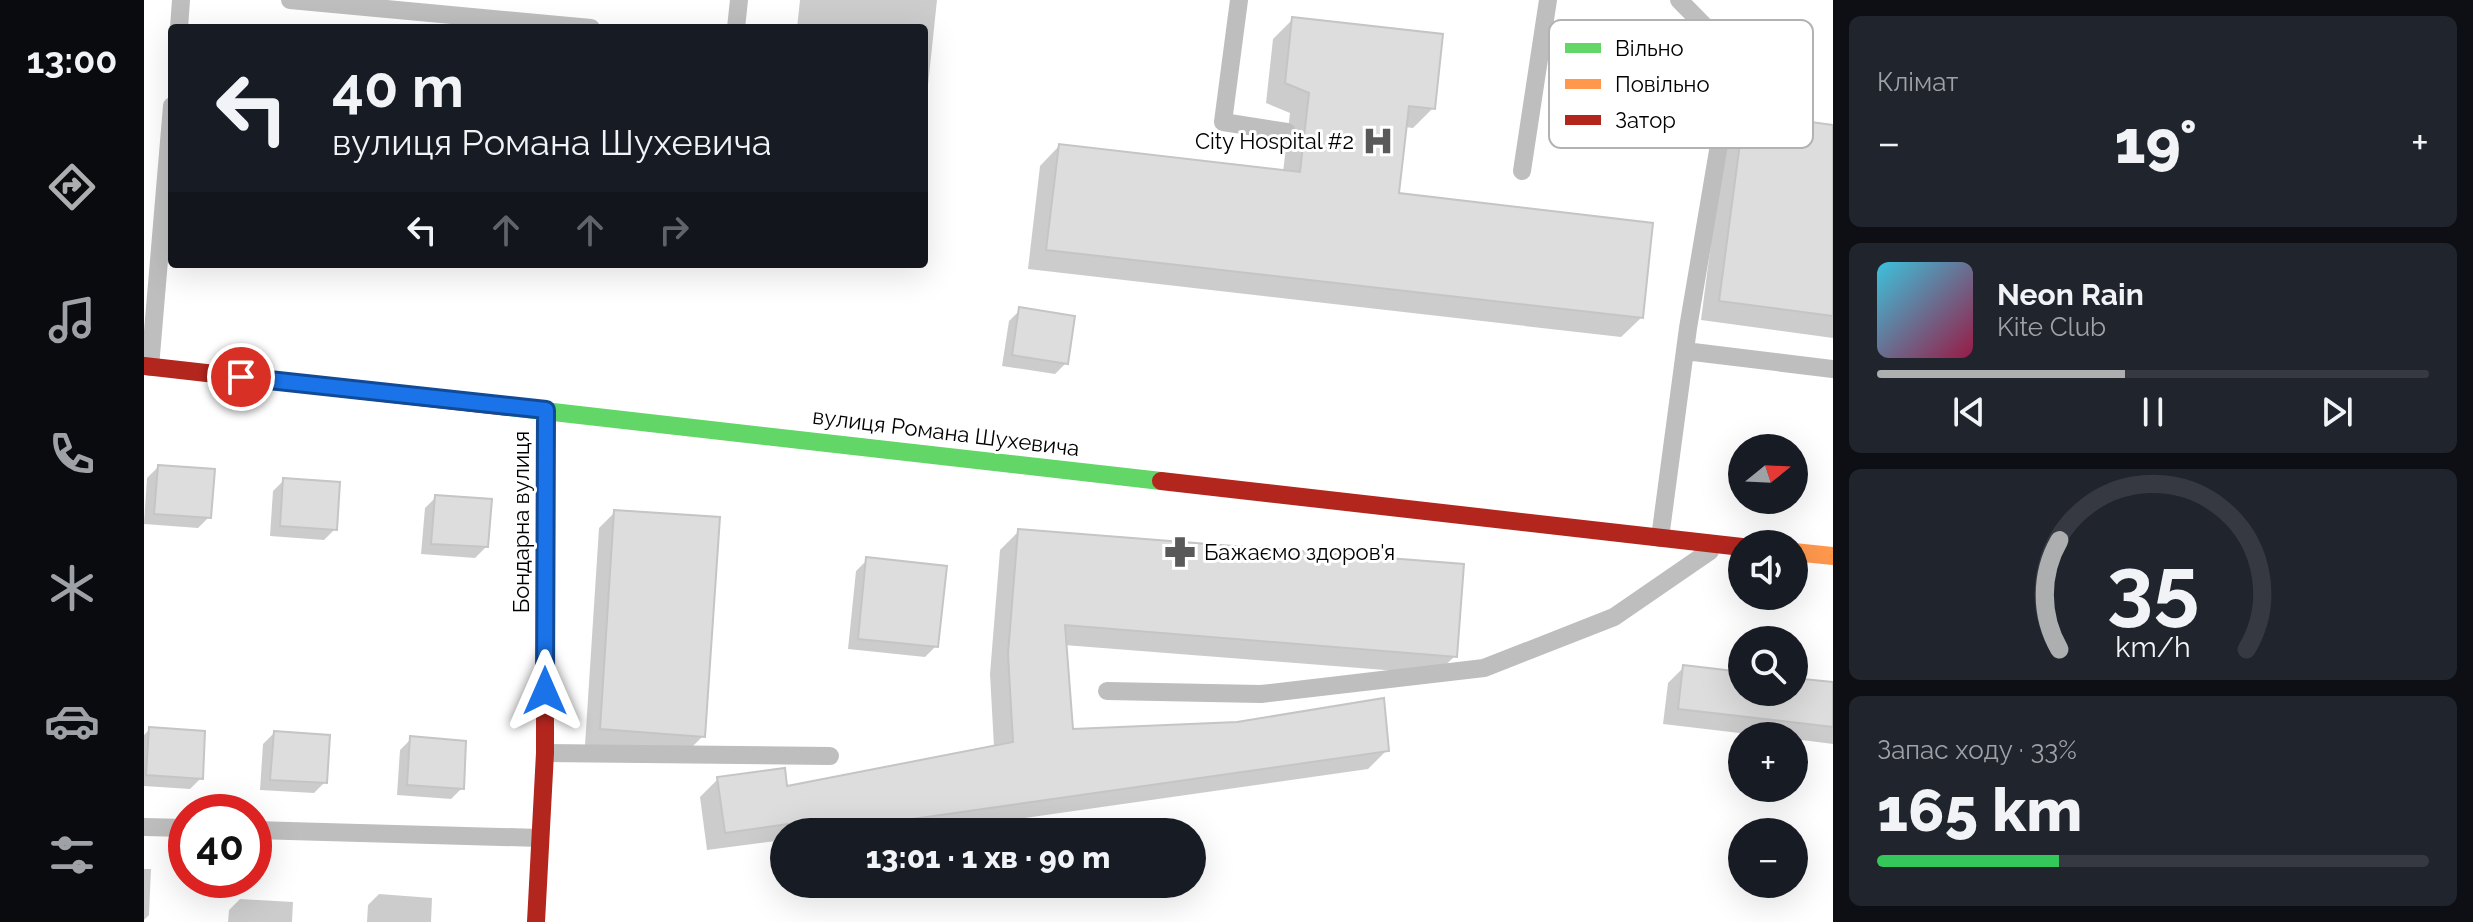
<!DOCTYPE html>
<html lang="uk">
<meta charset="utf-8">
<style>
body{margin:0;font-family:Raleway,sans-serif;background:#20242c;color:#f1f3f6;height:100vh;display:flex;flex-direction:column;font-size:30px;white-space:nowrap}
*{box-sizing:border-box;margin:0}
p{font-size:26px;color:#9ea1a6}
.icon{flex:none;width:44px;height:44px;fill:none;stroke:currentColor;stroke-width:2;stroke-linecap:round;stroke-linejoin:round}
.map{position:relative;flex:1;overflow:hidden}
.side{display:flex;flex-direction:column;gap:16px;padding:16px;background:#0d0f14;width:640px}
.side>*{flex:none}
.guide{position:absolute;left:24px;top:24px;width:760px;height:244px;border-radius:8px;box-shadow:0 8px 32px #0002;background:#171b24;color:#f1f3f6;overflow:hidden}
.needle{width:52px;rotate:72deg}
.buttons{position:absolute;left:1584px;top:434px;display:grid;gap:16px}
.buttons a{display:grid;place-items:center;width:80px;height:80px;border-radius:50%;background:#171b24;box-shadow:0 8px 32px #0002;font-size:40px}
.speed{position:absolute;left:24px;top:794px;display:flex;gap:16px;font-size:40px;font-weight:700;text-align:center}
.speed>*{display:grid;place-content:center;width:104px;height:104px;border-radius:50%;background:#171b24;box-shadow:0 8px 32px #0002;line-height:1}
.speed .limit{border:12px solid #d22;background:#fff;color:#111}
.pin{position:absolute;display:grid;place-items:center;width:68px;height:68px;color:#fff;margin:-34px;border:4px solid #fff;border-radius:50%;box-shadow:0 2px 8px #0007}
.me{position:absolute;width:88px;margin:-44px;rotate:0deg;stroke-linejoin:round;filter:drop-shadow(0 0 6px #0008)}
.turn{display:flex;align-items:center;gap:28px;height:168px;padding:0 32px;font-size:36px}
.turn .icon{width:104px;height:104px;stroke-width:2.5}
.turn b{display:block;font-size:56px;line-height:68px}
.lanes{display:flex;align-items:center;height:76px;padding:0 32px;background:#0003;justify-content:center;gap:40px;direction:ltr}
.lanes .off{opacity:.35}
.big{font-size:60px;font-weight:800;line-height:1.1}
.side .widget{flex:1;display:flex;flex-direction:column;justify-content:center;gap:12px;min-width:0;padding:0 28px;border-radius:12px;background:#20242c}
.side .dial{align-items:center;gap:0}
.dial svg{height:208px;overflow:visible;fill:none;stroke:#363941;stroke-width:7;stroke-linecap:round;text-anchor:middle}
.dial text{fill:#f1f3f6;stroke:none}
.song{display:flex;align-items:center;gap:24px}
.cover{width:96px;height:96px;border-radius:12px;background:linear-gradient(135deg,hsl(190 70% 55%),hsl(340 70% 35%))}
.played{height:8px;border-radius:4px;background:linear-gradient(90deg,#adaeaf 45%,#363941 45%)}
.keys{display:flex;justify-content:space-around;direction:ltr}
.heat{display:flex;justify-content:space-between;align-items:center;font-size:44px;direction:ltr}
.charge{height:12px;border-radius:6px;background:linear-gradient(90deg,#34c759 33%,#363941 0)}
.trip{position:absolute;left:626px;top:818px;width:436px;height:80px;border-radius:40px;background:#171b24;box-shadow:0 8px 32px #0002;font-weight:800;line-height:80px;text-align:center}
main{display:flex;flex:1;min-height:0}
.menu{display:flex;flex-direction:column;width:144px;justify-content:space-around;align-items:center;background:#090b0e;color:#9ea1a6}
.menu .icon{width:56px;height:56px}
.menu .current{color:#adaeaf}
.menu b{font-size:36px;color:#f1f3f6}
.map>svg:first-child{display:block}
.shadow{fill:#0003}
.building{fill:#ddd;stroke:#c5c5c5;stroke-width:2}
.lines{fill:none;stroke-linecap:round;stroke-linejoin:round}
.lane{stroke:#bebebe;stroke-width:18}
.fast{stroke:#63d668;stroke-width:18}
.slow{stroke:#ff974d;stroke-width:18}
.jam{stroke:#b3261e;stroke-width:18}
.route-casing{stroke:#114b97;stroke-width:20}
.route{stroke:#1a73e8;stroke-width:14}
.labels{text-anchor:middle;stroke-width:6;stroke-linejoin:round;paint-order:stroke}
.poi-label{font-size:22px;fill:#000;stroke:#fff;text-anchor:end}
.street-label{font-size:22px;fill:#000;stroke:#fff}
.key{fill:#fff;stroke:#b2b2b2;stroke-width:2}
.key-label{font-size:22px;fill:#000}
</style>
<main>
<nav class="menu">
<b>13:00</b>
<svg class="icon current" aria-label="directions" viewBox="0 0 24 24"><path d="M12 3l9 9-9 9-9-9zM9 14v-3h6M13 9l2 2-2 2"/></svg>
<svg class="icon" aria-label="music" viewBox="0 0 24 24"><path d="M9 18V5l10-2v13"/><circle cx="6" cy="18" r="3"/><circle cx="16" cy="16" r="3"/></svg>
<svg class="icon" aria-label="phone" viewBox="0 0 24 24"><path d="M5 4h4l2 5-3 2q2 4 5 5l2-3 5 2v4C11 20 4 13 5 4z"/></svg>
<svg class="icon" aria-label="climate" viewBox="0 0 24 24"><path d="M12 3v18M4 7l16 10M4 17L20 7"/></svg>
<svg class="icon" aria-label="car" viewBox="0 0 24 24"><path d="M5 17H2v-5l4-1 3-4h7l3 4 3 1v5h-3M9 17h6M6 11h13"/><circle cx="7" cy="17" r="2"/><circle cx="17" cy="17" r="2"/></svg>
<svg class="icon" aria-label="filters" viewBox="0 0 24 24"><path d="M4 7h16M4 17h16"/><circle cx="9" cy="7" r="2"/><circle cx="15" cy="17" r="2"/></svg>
</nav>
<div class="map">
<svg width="1689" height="922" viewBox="0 0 1689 922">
<rect width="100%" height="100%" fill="#fff"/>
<path class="shadow" d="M 656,0 L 793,0 L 780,123 L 780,28 L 653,28 Z
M 1149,19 L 1289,108 L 1269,128 L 1261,127 L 1253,194 L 1497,318 L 1477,337 L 884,269 L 896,166 L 915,146 L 1139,172 L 1146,113 L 1122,103 L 1129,39 Z
M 1601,115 L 1689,127 L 1689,338 L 1557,320 L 1581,135 Z
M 876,310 L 922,363 L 911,374 L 858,366 L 865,321 Z
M 14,467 L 65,517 L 54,528 L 0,524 L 3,478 Z
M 140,480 L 191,529 L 180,540 L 126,536 L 129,491 Z
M 292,497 L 342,547 L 331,558 L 277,554 L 281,508 Z
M 471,512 L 559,736 L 543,752 L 441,745 L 455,528 Z
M 875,531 L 1311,656 L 1292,674 L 920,645 L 927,731 L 1093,724 L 1243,750 L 1224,769 L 782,832 L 640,832 L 640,840 L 563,850 L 556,797 L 574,779 L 642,788 L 850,747 L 846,674 L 856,550 Z
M 723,560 L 792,646 L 781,657 L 704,649 L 712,571 Z
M 1540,667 L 1598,674 L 1598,692 L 1650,692 L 1650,680 L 1689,684 L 1689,744 L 1650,739 L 1650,736 L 1621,736 L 1519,724 L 1524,683 Z
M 6,729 L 57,778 L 46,789 L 0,786 L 0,735 Z
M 130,733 L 181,782 L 170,793 L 116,790 L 119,744 Z
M 267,739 L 318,788 L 307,799 L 253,795 L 256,750 Z
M 0,869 L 7,869 L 5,915 L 0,920 Z
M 235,894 L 288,898 L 287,922 L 223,922 L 224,905 Z
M 96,899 L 149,902 L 148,922 L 84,922 L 85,910 Z"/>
<path class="building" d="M 1148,17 L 1299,34 L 1291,109 L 1265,106 L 1255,193 L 1509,223 L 1499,318 L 902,250 L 915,144 L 1156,172 L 1165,93 L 1141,83 Z
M 1600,113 L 1689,125 L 1689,316 L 1575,301 Z
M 875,307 L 931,316 L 924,364 L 868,355 Z
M 14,465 L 71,469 L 67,518 L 10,514 Z
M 139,478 L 196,482 L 193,530 L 136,526 Z
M 291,495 L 348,499 L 344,547 L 287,544 Z
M 470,510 L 576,517 L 561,737 L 456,729 Z
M 874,529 L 1320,564 L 1313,657 L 921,625 L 929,729 L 1093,722 L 1240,698 L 1245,751 L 677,832 L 666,832 L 665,821 L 581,833 L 573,777 L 641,768 L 643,786 L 869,742 L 864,654 Z
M 722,557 L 803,566 L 794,647 L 714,639 Z
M 1539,665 L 1598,672 L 1598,692 L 1650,692 L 1650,678 L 1689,682 L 1689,727 L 1534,709 Z
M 5,727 L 61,731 L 59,779 L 2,775 Z
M 130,731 L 186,735 L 183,783 L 126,780 Z
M 266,736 L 322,741 L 320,789 L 263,785 Z"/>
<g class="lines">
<path class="lane" d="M 146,0 L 447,28
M 1095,0 L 1079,122 L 1143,132
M 35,28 L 37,0
M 592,28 L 595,0
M 1378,171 L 1404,0
M 1541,351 L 1689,369
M 6,367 L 28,106
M 1516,538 L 1544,328 L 1590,56 L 1535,0
M 963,691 L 1117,694 L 1340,668 L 1470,617 L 1566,551
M 401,753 L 686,756
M 0,827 L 42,828
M 110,830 L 396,838"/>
<path class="fast" d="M 365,407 L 1017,481"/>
<path class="slow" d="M 1650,552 L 1689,556
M 401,661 L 402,410"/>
<path class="jam" d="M 0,366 L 365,407
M 1017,481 L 1598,547
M 392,922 L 401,753 L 401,661"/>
</g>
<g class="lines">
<defs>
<path id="route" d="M 97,377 L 402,410 L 401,691"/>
</defs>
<use href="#route" class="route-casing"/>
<use href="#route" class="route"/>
</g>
<defs>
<symbol id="hospital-bare" viewBox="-9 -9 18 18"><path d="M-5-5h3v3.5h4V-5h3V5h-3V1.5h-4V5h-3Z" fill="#595959" stroke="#fff" stroke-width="2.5" paint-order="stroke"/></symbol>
<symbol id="pharmacy-bare" viewBox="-9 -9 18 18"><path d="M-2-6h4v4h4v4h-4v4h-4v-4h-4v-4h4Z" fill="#595959" stroke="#fff" stroke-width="2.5" paint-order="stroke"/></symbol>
</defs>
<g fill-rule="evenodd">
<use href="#hospital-bare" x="1212" y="119" width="44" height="44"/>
<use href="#pharmacy-bare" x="1014" y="530" width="44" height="44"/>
</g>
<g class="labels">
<g class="poi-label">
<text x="1210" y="149">City Hospital #2</text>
<text x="1060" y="560" text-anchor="start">Бажаємо здоров'я</text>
</g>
<g class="street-label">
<text transform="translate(802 432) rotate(7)" y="8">вулиця Романа Шухевича</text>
<text transform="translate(377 522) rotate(-90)" y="8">Бондарна вулиця</text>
</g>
</g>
<rect x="1405" y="20" width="264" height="128" rx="12" class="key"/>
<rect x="1421" y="43" width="36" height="10" fill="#63d668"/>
<rect x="1421" y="79" width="36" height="10" fill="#ff974d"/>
<rect x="1421" y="115" width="36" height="10" fill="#b3261e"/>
<g class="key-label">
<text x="1471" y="56">Вільно</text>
<text x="1471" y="92">Повільно</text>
<text x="1471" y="128">Затор</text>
</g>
</svg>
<div class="buttons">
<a><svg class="needle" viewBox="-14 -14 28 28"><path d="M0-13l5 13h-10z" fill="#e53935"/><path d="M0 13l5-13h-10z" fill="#9ea1a6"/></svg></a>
<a><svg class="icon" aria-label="sound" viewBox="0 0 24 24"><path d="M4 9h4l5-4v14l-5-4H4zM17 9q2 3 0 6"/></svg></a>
<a><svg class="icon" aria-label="search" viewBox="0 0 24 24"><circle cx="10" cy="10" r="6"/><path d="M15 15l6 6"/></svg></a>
<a>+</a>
<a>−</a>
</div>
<div class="speed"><div class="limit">40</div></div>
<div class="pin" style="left:97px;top:377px;background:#d93025"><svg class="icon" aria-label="arrive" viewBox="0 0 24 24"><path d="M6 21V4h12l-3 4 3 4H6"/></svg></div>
<svg class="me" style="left:401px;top:691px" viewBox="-20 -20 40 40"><path d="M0-17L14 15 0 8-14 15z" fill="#1a73e8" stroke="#fff" stroke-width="4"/></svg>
<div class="trip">13:01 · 1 хв · 90 m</div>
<div class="guide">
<div class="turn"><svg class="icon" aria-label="left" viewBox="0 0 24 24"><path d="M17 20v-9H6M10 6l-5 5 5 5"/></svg><div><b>40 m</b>вулиця Романа Шухевича</div></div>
<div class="lanes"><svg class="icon" aria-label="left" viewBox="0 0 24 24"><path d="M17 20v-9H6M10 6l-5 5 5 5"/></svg><svg class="icon off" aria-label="ahead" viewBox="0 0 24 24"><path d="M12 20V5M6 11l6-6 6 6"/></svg><svg class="icon off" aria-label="ahead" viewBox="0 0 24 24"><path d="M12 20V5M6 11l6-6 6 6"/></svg><svg class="icon off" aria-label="right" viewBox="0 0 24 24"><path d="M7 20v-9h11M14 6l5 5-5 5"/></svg></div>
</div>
</div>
<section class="side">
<div class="widget"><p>Клімат</p>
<div class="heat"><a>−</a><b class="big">19°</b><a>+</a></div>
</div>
<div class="widget">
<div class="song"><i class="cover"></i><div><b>Neon Rain</b><p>Kite Club</p></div></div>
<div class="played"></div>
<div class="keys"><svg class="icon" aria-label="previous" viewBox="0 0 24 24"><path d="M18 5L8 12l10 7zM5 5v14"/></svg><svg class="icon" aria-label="pause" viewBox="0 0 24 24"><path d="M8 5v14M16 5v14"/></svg><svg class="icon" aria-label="next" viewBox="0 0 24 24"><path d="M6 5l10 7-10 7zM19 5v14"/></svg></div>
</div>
<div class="widget dial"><svg viewBox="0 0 100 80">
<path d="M14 69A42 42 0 1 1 86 69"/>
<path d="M14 69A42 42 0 0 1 14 27" stroke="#adaeaf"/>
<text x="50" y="56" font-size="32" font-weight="700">35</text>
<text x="50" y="72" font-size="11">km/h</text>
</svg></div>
<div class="widget"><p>Запас ходу · 33%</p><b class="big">165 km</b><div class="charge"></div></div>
</section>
</main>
